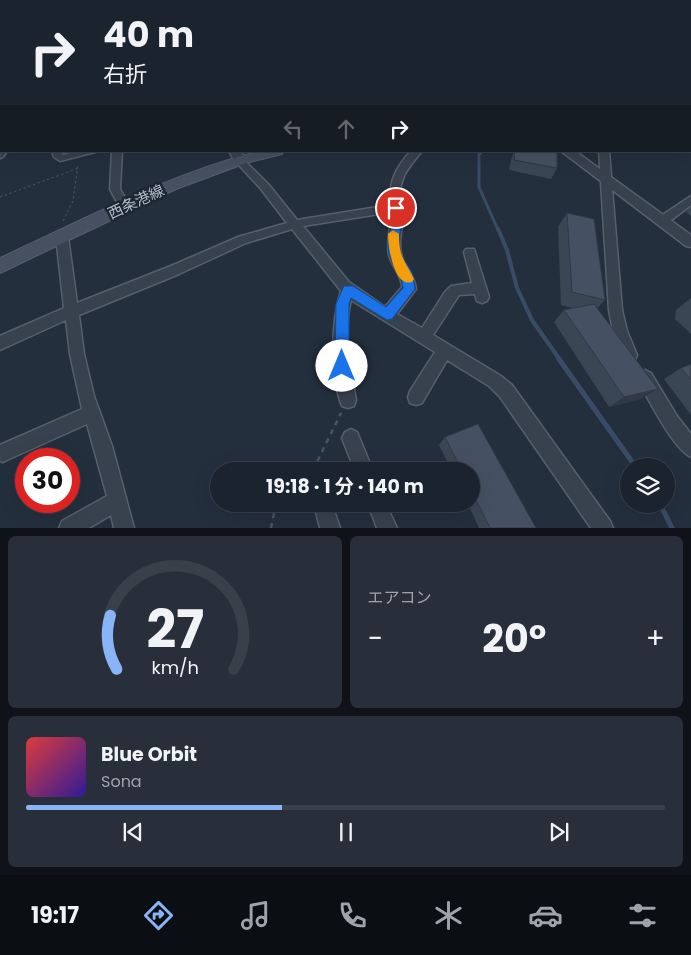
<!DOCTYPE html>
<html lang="ja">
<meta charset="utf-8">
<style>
body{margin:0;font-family:Poppins,"Noto Sans JP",sans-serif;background:#282f3a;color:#f1f3f6;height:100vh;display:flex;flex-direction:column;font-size:19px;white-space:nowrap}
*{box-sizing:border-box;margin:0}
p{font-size:16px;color:#a0a4aa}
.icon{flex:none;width:28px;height:28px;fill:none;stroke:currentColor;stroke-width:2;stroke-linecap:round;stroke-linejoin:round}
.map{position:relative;height:528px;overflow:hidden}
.side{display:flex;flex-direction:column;gap:8px;padding:8px;background:#0f1319;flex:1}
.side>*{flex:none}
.banner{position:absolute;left:0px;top:0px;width:691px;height:152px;box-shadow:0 5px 20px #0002,0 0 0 1px #39404a;background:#1b232e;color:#f1f3f6;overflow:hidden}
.buttons{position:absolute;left:620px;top:458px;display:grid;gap:10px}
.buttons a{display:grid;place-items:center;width:55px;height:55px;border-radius:50%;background:#1b232e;box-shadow:0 5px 20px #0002,0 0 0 1px #39404a;font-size:25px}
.speed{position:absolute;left:15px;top:448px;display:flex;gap:10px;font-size:25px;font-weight:700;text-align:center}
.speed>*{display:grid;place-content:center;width:65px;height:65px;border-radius:50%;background:#1b232e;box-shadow:0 5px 20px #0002,0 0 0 1px #39404a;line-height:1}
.speed .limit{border:8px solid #d22;background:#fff;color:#111}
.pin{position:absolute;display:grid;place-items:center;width:42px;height:42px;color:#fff;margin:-21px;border:2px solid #fff;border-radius:50%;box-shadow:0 1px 5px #0007}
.me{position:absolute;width:55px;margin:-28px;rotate:0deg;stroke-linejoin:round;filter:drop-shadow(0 0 4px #0008)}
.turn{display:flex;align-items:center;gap:18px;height:105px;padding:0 20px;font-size:22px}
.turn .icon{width:65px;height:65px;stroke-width:2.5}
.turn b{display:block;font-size:35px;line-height:42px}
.lanes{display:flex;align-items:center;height:48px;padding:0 20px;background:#0003;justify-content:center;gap:25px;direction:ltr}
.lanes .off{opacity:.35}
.big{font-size:38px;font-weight:700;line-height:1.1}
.side .widget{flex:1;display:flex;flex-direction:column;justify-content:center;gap:8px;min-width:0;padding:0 18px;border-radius:8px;background:#282f3a}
.side .dial{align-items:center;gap:0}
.dial svg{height:130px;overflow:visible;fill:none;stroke:#39404a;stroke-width:7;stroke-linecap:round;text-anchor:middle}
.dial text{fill:#f1f3f6;stroke:none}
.song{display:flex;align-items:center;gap:15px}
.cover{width:60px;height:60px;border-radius:8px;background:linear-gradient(135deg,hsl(0 70% 55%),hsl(250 70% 35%))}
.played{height:5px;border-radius:2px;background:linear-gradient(90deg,#8ab4f8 40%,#39404a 40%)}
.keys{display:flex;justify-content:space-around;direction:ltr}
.heat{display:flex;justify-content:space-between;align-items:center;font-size:28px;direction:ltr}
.side .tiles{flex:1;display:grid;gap:8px;grid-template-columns:1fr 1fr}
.widget:last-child{grid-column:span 2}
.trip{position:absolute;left:210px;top:462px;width:270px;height:50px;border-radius:25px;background:#1b232e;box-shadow:0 5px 20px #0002,0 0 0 1px #39404a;font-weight:700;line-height:50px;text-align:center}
.tab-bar{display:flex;height:80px;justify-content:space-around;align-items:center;background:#0b0e12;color:#a0a4aa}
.tab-bar .icon{width:35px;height:35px}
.tab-bar .current{color:#8ab4f8}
.tab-bar b{font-size:22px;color:#f1f3f6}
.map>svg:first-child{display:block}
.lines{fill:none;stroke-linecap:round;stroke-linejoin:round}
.stream-far2{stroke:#394c67;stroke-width:3}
.stream-far1{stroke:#394c67;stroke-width:4}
.stream{stroke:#394c67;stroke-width:5}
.minor-casing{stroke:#565f6c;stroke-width:3}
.tertiary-casing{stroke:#565f6c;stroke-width:3}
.secondary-casing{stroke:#565f6c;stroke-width:2}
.primary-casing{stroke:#414a57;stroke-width:2}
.path-far1{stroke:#44595c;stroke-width:1;stroke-dasharray:2.5 2.5;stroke-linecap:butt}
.path{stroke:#44595c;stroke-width:2.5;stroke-dasharray:5 5;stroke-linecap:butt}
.minor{fill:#38414e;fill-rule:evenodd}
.tertiary{fill:#38414e;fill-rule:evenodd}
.secondary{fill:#465061;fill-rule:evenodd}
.primary{fill:#56606e;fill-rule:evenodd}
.wall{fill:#3b4654}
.shaded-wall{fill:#303945}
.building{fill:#455162;stroke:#303945}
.route{fill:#1a73e8;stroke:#114b97}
.slow{fill:#f59e0b}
.labels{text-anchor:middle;stroke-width:5;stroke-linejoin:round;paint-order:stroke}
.street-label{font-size:15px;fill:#b4bcc9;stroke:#1d2633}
</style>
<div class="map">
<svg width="691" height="528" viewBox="0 0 691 528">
<rect width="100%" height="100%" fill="#242f3e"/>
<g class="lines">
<path class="stream-far2" d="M 482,151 L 479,155 L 479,187 L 498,230"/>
<path class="stream-far1" d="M 498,229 L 507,250 L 517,288 L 532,320 L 560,360"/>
<path class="stream" d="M 559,359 L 635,466
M 660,504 L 672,528"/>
<defs>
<path id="minor" d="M 0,77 L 1,77 L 1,81 L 0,81 Z
M 0,97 L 1,97 L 1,101 L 0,101 Z
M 1,112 L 1,118 L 0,119 L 0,113 Z
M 690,114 L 691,115 L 691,121 L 690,120 Z
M 1,148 L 1,151 L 7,151 L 3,157 L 0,158 Z
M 52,151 L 62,151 L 62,155 L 79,151 L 99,151 L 60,161 L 54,157 Z
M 112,151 L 122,151 L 120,189 L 130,207 L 125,211 L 121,210 L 110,189 Z
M 411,151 L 422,151 C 409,167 399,177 400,199 C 400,204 403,209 403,215 C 403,229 397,242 402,257 C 406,269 415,276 416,289 L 397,314 L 422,328 L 445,292 L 451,286 L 472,283 L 464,252 L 466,249 L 474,249 L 489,297 L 487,301 L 482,303 L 477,301 L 475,294 L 459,295 L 433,335 L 501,376 L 512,385 L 610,521 L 613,528 L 591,528 L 500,397 L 489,386 L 447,360 L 422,403 L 416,405 L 410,403 L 408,397 L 410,391 L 435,352 L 351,300 C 343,333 350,368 356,400 L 354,406 L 348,408 L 342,406 C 330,376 331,321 341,291 L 292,229 L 246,243 L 179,274 L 79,315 L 84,354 L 94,396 L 112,446 L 134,528 L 114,528 L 111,515 L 89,528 L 59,528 L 62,521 L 107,496 L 87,424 L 9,459 L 3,462 L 0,461 L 0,445 L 82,409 L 70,354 L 66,320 L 0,350 L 0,336 L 64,308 L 56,237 L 58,234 L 66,234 L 68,237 L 77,303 L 171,266 L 238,237 L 287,223 L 261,189 L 236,162 L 236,158 L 242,158 L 269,185 L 297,220 L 390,205 C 389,182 395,168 411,151 ZM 392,212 C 391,227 386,241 389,255 C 392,267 402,275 402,287 L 385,307 L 349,282 L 303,226 Z
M 599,151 L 609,151 L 622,310 L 627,331 L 637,355 L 635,360 L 630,362 L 625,360 L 613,331 L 609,310 Z
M 691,196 L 691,205 L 666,224 L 658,224 L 656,221 L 658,218 Z
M 645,370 L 651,373 L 677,416 L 691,434 L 691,457 C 673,449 650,401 639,383 L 637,378 L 639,373 Z
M 351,429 L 357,432 L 373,471 L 355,471 L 342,438 L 345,432 Z
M 314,504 L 332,504 L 340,528 L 320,528 Z
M 368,504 L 386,504 L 397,528 L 377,528 Z"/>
<path id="tertiary" d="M 690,60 L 691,61 L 691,67 L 690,66 Z
M 229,151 L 241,151 L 245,160 L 243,162 L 235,162 Z
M 561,151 L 575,151 L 691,235 L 691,247 L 686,246 Z"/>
<path id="secondary" d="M 260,151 L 283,151 L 282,154 L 246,163 L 176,189 L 0,273 L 0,258 C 85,219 169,174 260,151 Z"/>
<path id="primary" d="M 690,103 L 691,103 L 691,111 L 690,111 Z"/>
</defs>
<use href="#minor" class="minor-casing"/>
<use href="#tertiary" class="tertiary-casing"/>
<use href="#secondary" class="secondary-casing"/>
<use href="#primary" class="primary-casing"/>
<path class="path-far1" d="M 0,197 L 79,168
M 63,221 L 73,201 L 78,164"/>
<path class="path" d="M 292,471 L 314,468 L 341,413
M 271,528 L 276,504"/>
<use href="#minor" class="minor"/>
<use href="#tertiary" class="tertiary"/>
<use href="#secondary" class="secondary"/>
<use href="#primary" class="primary"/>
</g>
<path class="wall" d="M 690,80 L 691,81 L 691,101 L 690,101 Z
M 514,151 L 557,151 L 557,168 L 551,179 L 509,170 L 511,160 Z
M 691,207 L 691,216 L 686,212 Z
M 567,213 L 605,300 L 597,308 L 641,399 L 609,407 L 554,322 L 564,310 L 573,308 L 561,305 L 558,227 Z
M 691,298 L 691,334 L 675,319 L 676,310 Z
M 691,364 L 691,415 L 664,379 L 681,368 Z
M 445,437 L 536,528 L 479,528 L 468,504 L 471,504 L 471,471 L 452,471 L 439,445 Z"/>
<path class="shaded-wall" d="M 658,389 L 641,399 L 609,407 L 624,397 Z"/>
<path class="building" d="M 515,151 L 557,151 L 557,168 L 514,160 Z
M 567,213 L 594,219 L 605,300 L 572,292 Z
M 594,304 L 658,389 L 624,397 L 564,310 Z
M 691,364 L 691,380 L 681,368 Z
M 478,424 L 536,528 L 490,528 L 471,490 L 471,471 L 462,471 L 445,437 Z"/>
<linearGradient id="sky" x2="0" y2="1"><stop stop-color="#141a22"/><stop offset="0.42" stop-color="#3f4d63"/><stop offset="1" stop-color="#3f4d63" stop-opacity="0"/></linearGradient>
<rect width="691" height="128" fill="url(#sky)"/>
<path class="route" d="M 396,204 L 399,205 C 407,219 397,233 399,248 C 401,259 408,264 412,273 C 414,278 414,284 415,289 L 392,319 L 387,320 L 351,298 L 349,304 L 349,366 L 347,371 L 342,373 L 337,371 L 335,366 L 336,304 L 344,286 L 353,286 L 386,307 L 403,288 C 402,284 402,279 401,276 C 397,264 389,261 388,247 C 387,234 396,219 391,208 Z"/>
<path class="slow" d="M 393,230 L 399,234 C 399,257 404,259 414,279 L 412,282 C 394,288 388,246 388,234 Z"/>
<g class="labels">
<g class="street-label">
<text transform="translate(136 202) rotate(-25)" y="5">西条港線</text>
</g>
</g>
</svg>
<div class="buttons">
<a><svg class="icon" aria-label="layers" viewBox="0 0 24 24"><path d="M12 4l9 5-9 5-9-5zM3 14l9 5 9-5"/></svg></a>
</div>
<div class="speed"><div class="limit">30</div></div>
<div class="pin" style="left:396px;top:208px;background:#d93025"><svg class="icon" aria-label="arrive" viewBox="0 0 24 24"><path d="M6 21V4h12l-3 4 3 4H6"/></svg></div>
<svg class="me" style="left:342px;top:366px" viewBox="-20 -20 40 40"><circle r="19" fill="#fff"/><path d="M0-13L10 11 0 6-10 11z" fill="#1a73e8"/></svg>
<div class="trip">19:18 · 1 分 · 140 m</div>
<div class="banner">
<div class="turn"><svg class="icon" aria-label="right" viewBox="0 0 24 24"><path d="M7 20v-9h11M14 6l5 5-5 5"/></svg><div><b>40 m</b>右折</div></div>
<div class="lanes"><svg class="icon off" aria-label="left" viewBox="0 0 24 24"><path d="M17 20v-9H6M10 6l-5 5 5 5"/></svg><svg class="icon off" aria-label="ahead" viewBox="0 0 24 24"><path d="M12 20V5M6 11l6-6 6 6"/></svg><svg class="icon" aria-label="right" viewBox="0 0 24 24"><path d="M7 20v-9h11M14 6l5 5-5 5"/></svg></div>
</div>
</div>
<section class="side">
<div class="tiles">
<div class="widget dial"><svg viewBox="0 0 100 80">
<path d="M14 69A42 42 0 1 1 86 69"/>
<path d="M14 69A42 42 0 0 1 10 36" stroke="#8ab4f8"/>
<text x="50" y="56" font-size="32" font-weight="700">27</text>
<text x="50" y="72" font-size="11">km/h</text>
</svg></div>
<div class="widget"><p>エアコン</p>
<div class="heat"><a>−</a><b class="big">20°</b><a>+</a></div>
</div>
<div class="widget">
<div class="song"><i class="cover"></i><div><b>Blue Orbit</b><p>Sona</p></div></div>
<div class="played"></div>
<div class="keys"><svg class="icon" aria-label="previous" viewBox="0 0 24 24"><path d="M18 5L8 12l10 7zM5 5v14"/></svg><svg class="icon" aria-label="pause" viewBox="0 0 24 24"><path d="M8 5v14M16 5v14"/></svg><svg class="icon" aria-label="next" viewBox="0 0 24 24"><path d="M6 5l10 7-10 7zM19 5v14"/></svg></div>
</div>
</div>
</section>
<nav class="tab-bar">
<b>19:17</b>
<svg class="icon current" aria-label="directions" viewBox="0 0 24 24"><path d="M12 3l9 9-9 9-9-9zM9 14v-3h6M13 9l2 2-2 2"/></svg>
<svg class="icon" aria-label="music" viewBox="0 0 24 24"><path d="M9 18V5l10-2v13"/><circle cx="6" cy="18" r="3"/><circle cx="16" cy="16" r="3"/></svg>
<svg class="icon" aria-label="phone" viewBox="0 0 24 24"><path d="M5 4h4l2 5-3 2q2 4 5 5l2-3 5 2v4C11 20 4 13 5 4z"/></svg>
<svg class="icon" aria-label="climate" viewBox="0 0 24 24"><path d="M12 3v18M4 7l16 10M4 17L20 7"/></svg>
<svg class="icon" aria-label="car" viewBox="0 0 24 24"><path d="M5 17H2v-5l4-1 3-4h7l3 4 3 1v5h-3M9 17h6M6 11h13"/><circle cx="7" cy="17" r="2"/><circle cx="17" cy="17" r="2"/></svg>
<svg class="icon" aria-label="filters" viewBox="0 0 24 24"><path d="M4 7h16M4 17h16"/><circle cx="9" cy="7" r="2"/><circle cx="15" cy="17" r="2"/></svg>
</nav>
